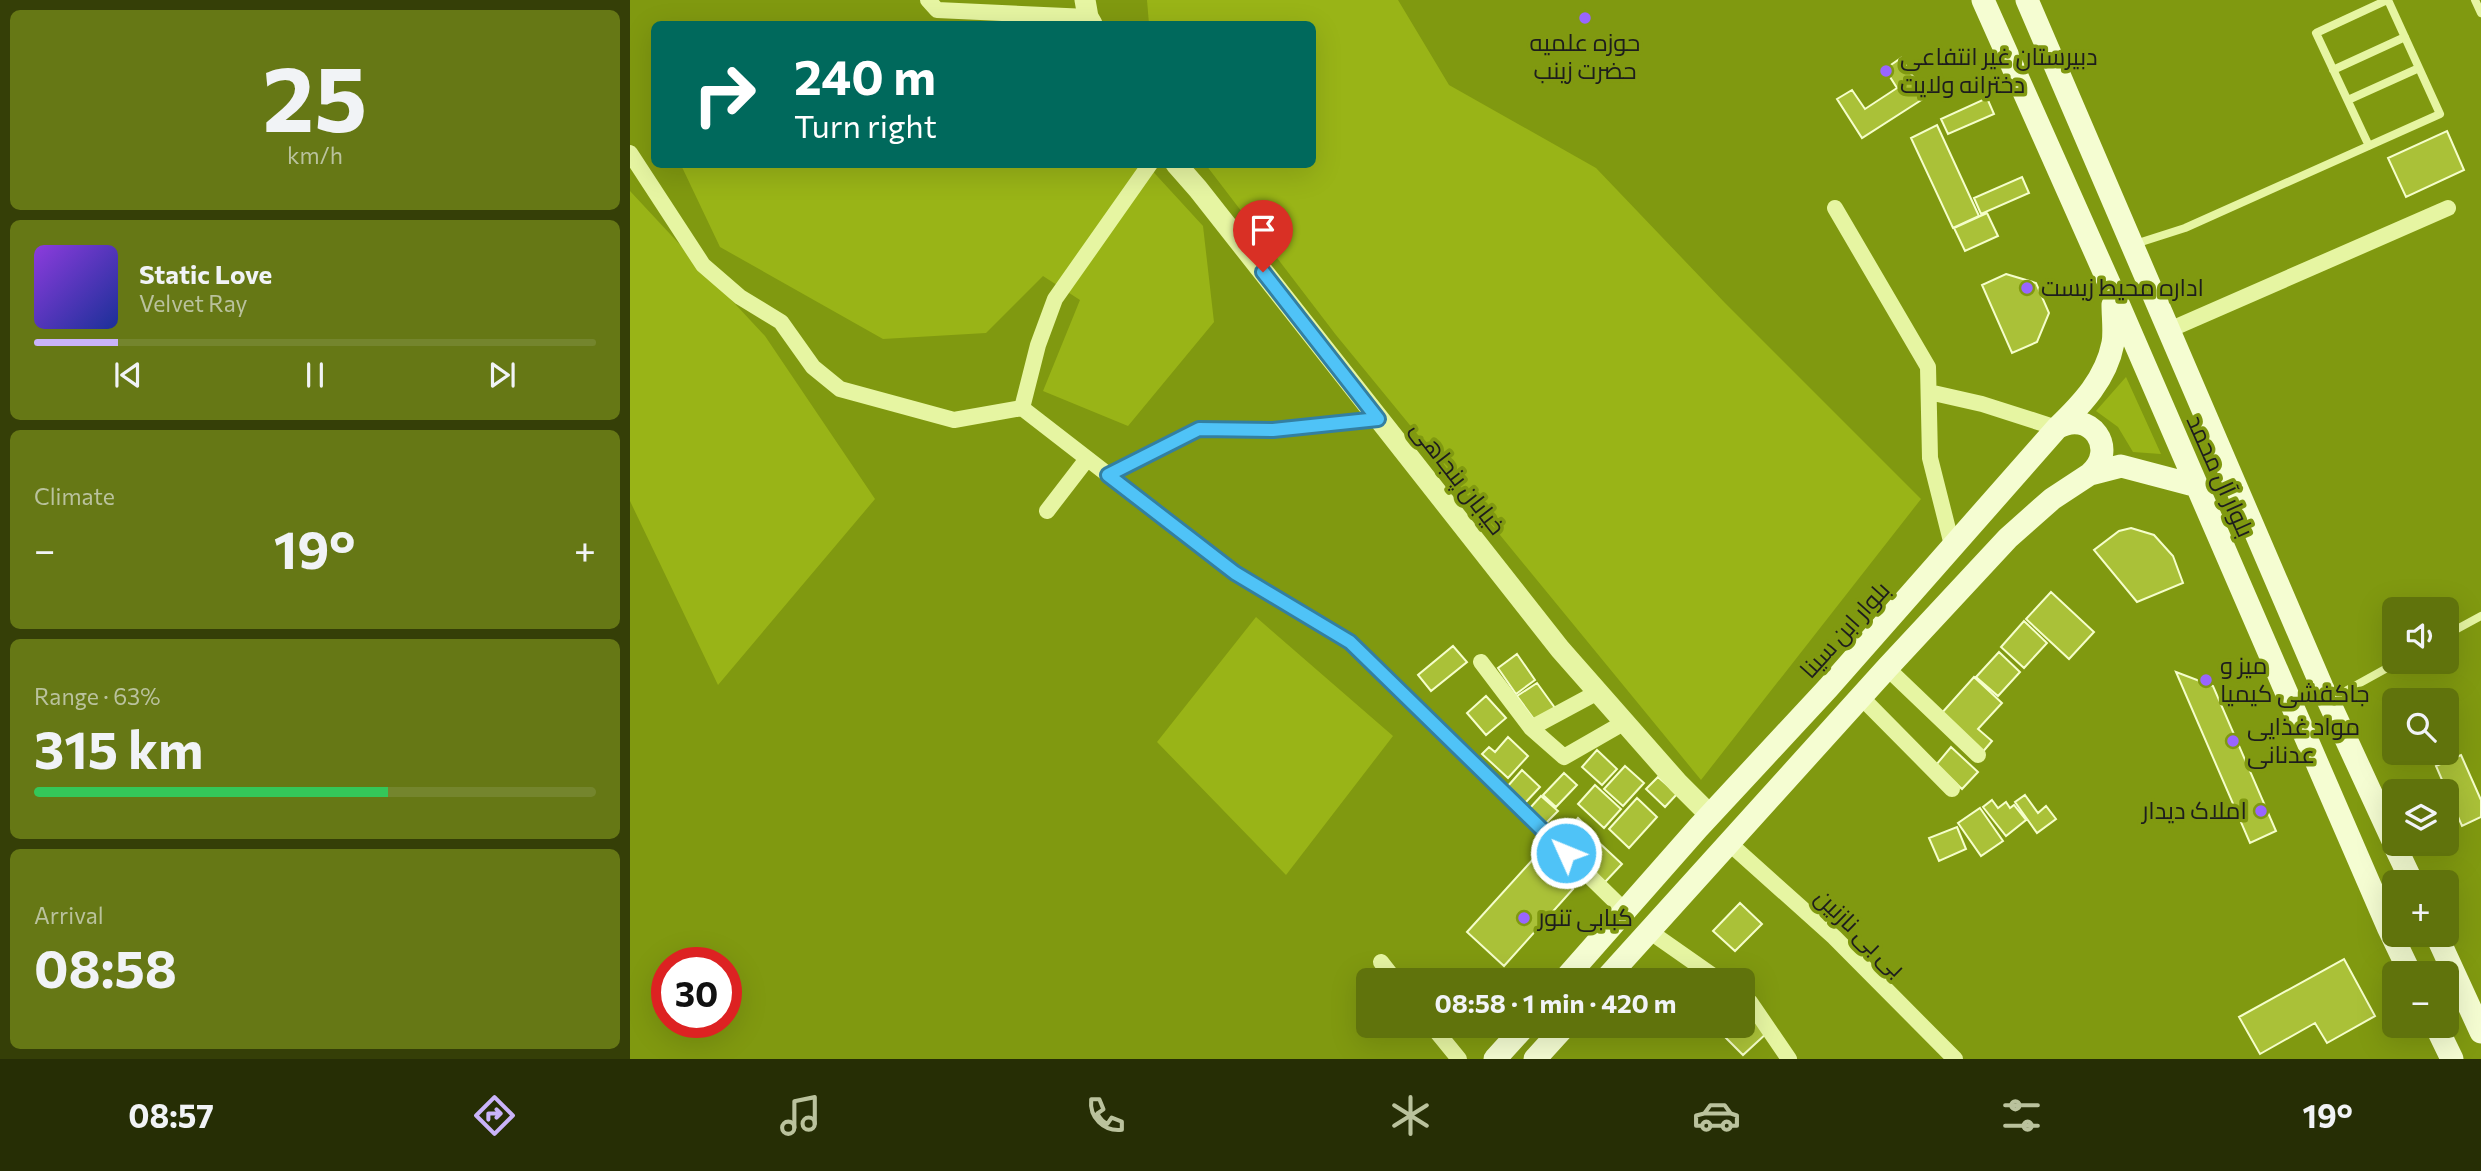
<!DOCTYPE html>
<meta charset="utf-8">
<style>
body{margin:0;font-family:Commissioner,Cairo,sans-serif;background:#667815;color:#f1f3f6;height:100vh;display:flex;flex-direction:column;font-size:26px;white-space:nowrap}
*{box-sizing:border-box;margin:0}
p{font-size:23px;color:#bac29d}
.icon{flex:none;width:38px;height:38px;fill:none;stroke:currentColor;stroke-width:2;stroke-linecap:round;stroke-linejoin:round}
.map{position:relative;flex:1;overflow:hidden}
.sheet{display:flex;flex-direction:column;gap:10px;padding:10px;background:#353f07;width:630px}
.sheet>*{flex:none}
.hud{position:absolute;left:21px;top:21px;width:665px;height:147px;border-radius:10px;box-shadow:0 7px 28px #0002;background:#00695c;color:#fff;overflow:hidden}
.controls{position:absolute;left:1752px;top:597px;display:grid;gap:14px}
.controls a{display:grid;place-items:center;width:77px;height:77px;border-radius:10px;background:#60730c;box-shadow:0 7px 28px #0002;font-size:35px}
.speed{position:absolute;left:21px;top:947px;display:flex;gap:14px;font-size:35px;font-weight:700;text-align:center}
.speed>*{display:grid;place-content:center;width:91px;height:91px;border-radius:50%;background:#60730c;box-shadow:0 7px 28px #0002;line-height:1}
.speed .limit{border:10px solid #d22;background:#fff;color:#111}
.pin{position:absolute;display:grid;place-items:center;width:60px;height:60px;color:#fff;margin:-72px -30px;border-radius:50% 50% 50% 0;rotate:-45deg;box-shadow:0 0 7px #0007}
.pin .icon{rotate:45deg}
.me{position:absolute;width:77px;margin:-38px;rotate:314deg;stroke-linejoin:round;filter:drop-shadow(0 0 5px #0008)}
.turn{display:flex;align-items:center;gap:24px;height:147px;padding:0 28px;font-size:32px}
.turn .icon{width:91px;height:91px;stroke-width:2.5}
.turn b{display:block;font-size:49px;line-height:60px}
.big{font-size:52px;font-weight:700;line-height:1.1}
.sheet .widget{flex:1;display:flex;flex-direction:column;justify-content:center;gap:10px;min-width:0;padding:0 24px;border-radius:10px;background:#667815}
.sheet .dial{align-items:center;gap:0}
.dial b{font-size:91px;line-height:1}
.song{display:flex;align-items:center;gap:21px}
.cover{width:84px;height:84px;border-radius:10px;background:linear-gradient(135deg,hsl(270 70% 55%),hsl(230 70% 35%))}
.played{height:7px;border-radius:4px;background:linear-gradient(90deg,#c9b3fa 15%,#74852d 15%)}
.keys{display:flex;justify-content:space-around;direction:ltr}
.heat{display:flex;justify-content:space-between;align-items:center;font-size:38px;direction:ltr}
.charge{height:10px;border-radius:5px;background:linear-gradient(90deg,#34c759 63%,#74852d 0)}
.trip{position:absolute;left:726px;top:968px;width:399px;height:70px;border-radius:10px;background:#60730c;box-shadow:0 7px 28px #0002;font-weight:700;line-height:70px;text-align:center}
.dock{display:flex;height:112px;justify-content:space-around;align-items:center;background:#262e05;color:#bac29d}
.dock .icon{width:49px;height:49px}
.dock .active{color:#c9b3fa}
.dock b{font-size:32px;color:#f1f3f6}
main{display:flex;flex:1;min-height:0}
.map>svg:first-child{display:block}
.green{fill:#99b417}
.building{fill:#aac138;stroke:#f5feca;stroke-width:2}
.lines{fill:none;stroke-linecap:round;stroke-linejoin:round}
.service{stroke:#e6f5a2;stroke-width:8}
.minor{stroke:#e6f5a2;stroke-width:16}
.tertiary{stroke:#e6f5a2;stroke-width:21}
.secondary{stroke:#f5fdd2;stroke-width:23}
.route-casing{stroke:#337fa1;stroke-width:18}
.route{stroke:#4fc3f7;stroke-width:12}
.poi-dot{fill:#9965ff;stroke:#809910;stroke-width:2.5}
.labels{text-anchor:middle;stroke-width:7;stroke-linejoin:round;paint-order:stroke}
.poi-label{font-size:24px;fill:#1d1d1d;stroke:#809910;text-anchor:start}
.street-label{font-size:24px;fill:#1d1d1d;stroke:#809910}
</style>
<main>
<section class="sheet">
<div class="widget dial"><b>25</b><p>km/h</p></div>
<div class="widget">
<div class="song"><i class="cover"></i><div><b>Static Love</b><p>Velvet Ray</p></div></div>
<div class="played"></div>
<div class="keys"><svg class="icon" aria-label="previous" viewBox="0 0 24 24"><path d="M18 5L8 12l10 7zM5 5v14"/></svg><svg class="icon" aria-label="pause" viewBox="0 0 24 24"><path d="M8 5v14M16 5v14"/></svg><svg class="icon" aria-label="next" viewBox="0 0 24 24"><path d="M6 5l10 7-10 7zM19 5v14"/></svg></div>
</div>
<div class="widget"><p>Climate</p>
<div class="heat"><a>−</a><b class="big">19°</b><a>+</a></div>
</div>
<div class="widget"><p>Range · 63%</p><b class="big">315 km</b><div class="charge"></div></div>
<div class="widget"><p>Arrival</p><b class="big">08:58</b></div>
</section>
<div class="map">
<svg width="1851" height="1059" viewBox="0 0 1851 1059">
<rect width="100%" height="100%" fill="#809910"/>
<path class="green" d="M 517,0 L 768,0 L 819,85 L 966,168 L 1095,303 L 1291,499 L 1071,780 L 706,335 L 576,165 L 682,164 L 682,24 L 519,24 Z
M 51,165 L 517,165 L 573,226 L 584,322 L 498,426 L 413,391 L 450,300 L 413,276 L 356,333 L 253,339 L 90,247 Z
M 0,191 L 135,336 L 245,499 L 88,685 L 0,501 Z
M 1496,377 L 1531,454 L 1503,452 L 1488,427 L 1466,411 Z
M 626,617 L 763,736 L 656,875 L 527,742 Z"/>
<path class="building" d="M 1271,58 L 1296,97 L 1232,138 L 1207,99 L 1222,90 L 1235,109 L 1267,88 L 1255,69 Z
M 1357,98 L 1364,114 L 1318,134 L 1311,119 Z
M 1307,125 L 1349,216 L 1323,228 L 1281,138 Z
M 1817,131 L 1834,170 L 1776,197 L 1758,158 Z
M 1392,177 L 1399,193 L 1351,214 L 1344,198 Z
M 1357,213 L 1368,236 L 1335,251 L 1324,228 Z
M 1376,274 L 1406,283 L 1419,313 L 1407,342 L 1382,353 L 1352,285 Z
M 1501,528 L 1524,535 L 1543,556 L 1553,583 L 1507,602 L 1464,550 L 1489,531 Z
M 1421,592 L 1464,632 L 1439,659 L 1396,619 Z
M 1394,621 L 1417,643 L 1394,668 L 1371,647 Z
M 823,646 L 837,662 L 801,691 L 788,675 Z
M 1369,652 L 1390,672 L 1368,696 L 1346,677 Z
M 887,654 L 905,680 L 886,694 L 868,668 Z
M 1546,672 L 1583,686 L 1646,831 L 1620,843 Z
M 1344,677 L 1372,703 L 1348,729 L 1362,741 L 1351,754 L 1310,715 Z
M 907,683 L 925,708 L 906,722 L 887,696 Z
M 856,696 L 876,718 L 856,735 L 837,713 Z
M 878,737 L 898,756 L 878,778 L 852,754 L 859,747 L 865,752 Z
M 1321,747 L 1348,772 L 1332,789 L 1306,765 Z
M 967,750 L 987,769 L 972,785 L 952,767 Z
M 1831,755 L 1851,800 L 1851,817 L 1832,826 L 1806,766 Z
M 995,766 L 1014,783 L 993,806 L 974,789 Z
M 892,770 L 910,787 L 895,803 L 877,787 Z
M 934,773 L 947,785 L 926,807 L 913,795 Z
M 1028,777 L 1047,794 L 1035,807 L 1016,789 Z
M 965,785 L 991,809 L 974,828 L 948,804 Z
M 1395,795 L 1408,813 L 1416,806 L 1426,819 L 1407,833 L 1385,802 Z
M 911,796 L 928,811 L 916,823 L 900,808 Z
M 1007,798 L 1027,817 L 999,848 L 979,829 Z
M 1362,800 L 1368,808 L 1376,802 L 1380,808 L 1384,805 L 1396,820 L 1376,836 L 1353,807 Z
M 1350,808 L 1373,841 L 1351,856 L 1328,823 Z
M 948,818 L 963,832 L 944,852 L 930,839 Z
M 1327,827 L 1336,849 L 1309,861 L 1299,838 Z
M 964,838 L 992,864 L 975,882 L 947,857 Z
M 906,856 L 943,889 L 874,966 L 837,932 Z
M 1110,903 L 1132,924 L 1105,951 L 1083,931 Z
M 1714,959 L 1745,1016 L 1697,1043 L 1685,1023 L 1630,1054 L 1609,1017 Z
M 1118,1011 L 1138,1032 L 1113,1055 L 1093,1035 L 1103,1026 L 1113,1026 L 1113,1016 Z"/>
<g class="lines">
<path class="service" d="M 1845,0 L 1851,13
M 1703,70 L 1775,37
M 1718,100 L 1789,68
M 1739,146 L 1686,33 L 1757,0
M 1505,244 L 1555,228 L 1810,114 L 1758,0
M 1816,635 L 1851,616
M 1701,699 L 1768,662"/>
<path class="minor" d="M 298,0 L 307,10 L 458,17
M 0,153 L 73,265 L 110,297 L 151,322 L 183,367 L 210,389 L 324,420 L 392,408 L 605,573 L 720,642 L 995,911
M 1205,208 L 1298,367 L 1300,458 L 1323,549
M 1539,330 L 1818,208
M 1299,392 L 1352,404 L 1427,428
M 392,408 L 408,345 L 425,299 L 520,164
M 478,475 L 569,429 L 643,430 L 749,419
M 417,511 L 457,459
M 851,662 L 901,728
M 1257,668 L 1348,755
M 968,692 L 901,728 L 934,757 L 995,722
M 1231,697 L 1322,789
M 1099,843 L 1204,937 L 1325,1059
M 1019,931 L 1089,980
M 751,962 L 765,980
M 1113,997 L 1120,1002 L 1159,1059
M 802,1026 L 829,1059"/>
<path class="tertiary" d="M 455,0 L 458,17 L 462,24
M 546,164 L 568,189 L 930,649 L 1048,783 L 1080,815"/>
<path class="secondary" d="M 1353,0 L 1483,292 L 1758,927 L 1780,973
M 1397,0 L 1692,687 L 1764,843
M 1427,428 C 1460,408 1489,449 1460,474
M 1764,844 L 1782,882
M 1806,934 L 1851,1032
M 934,980 L 1068,828 L 1198,688 L 1427,428 C 1452,404 1476,379 1483,343 C 1485,332 1483,317 1483,305
M 975,980 L 1257,668 L 1378,538 L 1422,499 L 1460,474 L 1491,466 L 1567,486
M 1806,1026 L 1822,1059
M 865,1059 L 895,1026
M 905,1059 L 935,1026"/>
</g>
<g class="lines">
<defs>
<path id="route" d="M 633,272 L 748,419 L 643,430 L 569,429 L 478,475 L 605,573 L 720,642 L 936,853"/>
</defs>
<use href="#route" class="route-casing"/>
<use href="#route" class="route"/>
</g>
<g class="poi-dot">
<circle cx="955" cy="18" r="7"/>
<circle cx="1256" cy="71" r="7"/>
<circle cx="1397" cy="288" r="7"/>
<circle cx="1576" cy="680" r="7"/>
<circle cx="1603" cy="741" r="7"/>
<circle cx="1631" cy="811" r="7"/>
<circle cx="894" cy="918" r="7"/>
</g>
<g class="labels">
<g class="poi-label">
<text x="955" y="51" text-anchor="middle">حوزه علمیه<tspan x="955" dy="28">حضرت زینب</tspan></text>
<text x="1270" y="65">دبیرستان غیر انتفاعی<tspan x="1270" dy="28">دخترانه ولایت</tspan></text>
<text x="1411" y="296">اداره محیط زیست</text>
<text x="1590" y="674">میز و<tspan x="1590" dy="28">جاکفشی کیمیا</tspan></text>
<text x="1617" y="735">مواد غذایی<tspan x="1617" dy="28">عدنانی</tspan></text>
<text x="1617" y="819" text-anchor="end">املاک دیدار</text>
<text x="908" y="926">کبابی تنور</text>
</g>
<g class="street-label">
<text transform="translate(1590 476) rotate(66)" y="8">بلوار آل محمد</text>
<text transform="translate(828 478) rotate(52)" y="8">خیابان پنجاهی</text>
<text transform="translate(1215 630) rotate(-48)" y="8">بلوار ابن سینا</text>
<text transform="translate(1230 933) rotate(44)" y="8">بی بی نازنین</text>
</g>
</g>
</svg>
<div class="controls">
<a><svg class="icon" aria-label="sound" viewBox="0 0 24 24"><path d="M4 9h4l5-4v14l-5-4H4zM17 9q2 3 0 6"/></svg></a>
<a><svg class="icon" aria-label="search" viewBox="0 0 24 24"><circle cx="10" cy="10" r="6"/><path d="M15 15l6 6"/></svg></a>
<a><svg class="icon" aria-label="layers" viewBox="0 0 24 24"><path d="M12 4l9 5-9 5-9-5zM3 14l9 5 9-5"/></svg></a>
<a>+</a>
<a>−</a>
</div>
<div class="speed"><div class="limit">30</div></div>
<div class="pin" style="left:633px;top:272px;background:#d93025"><svg class="icon" aria-label="arrive" viewBox="0 0 24 24"><path d="M6 21V4h12l-3 4 3 4H6"/></svg></div>
<svg class="me" style="left:936px;top:853px" viewBox="-20 -20 40 40"><circle r="17" fill="#4fc3f7" stroke="#fff" stroke-width="3"/><path d="M0-11L8 9 0 5-8 9z" fill="#fff"/></svg>
<div class="trip">08:58 · 1 min · 420 m</div>
<div class="hud">
<div class="turn"><svg class="icon" aria-label="right" viewBox="0 0 24 24"><path d="M7 20v-9h11M14 6l5 5-5 5"/></svg><div><b>240 m</b>Turn right</div></div>
</div>
</div>
</main>
<nav class="dock">
<b>08:57</b>
<svg class="icon active" aria-label="directions" viewBox="0 0 24 24"><path d="M12 3l9 9-9 9-9-9zM9 14v-3h6M13 9l2 2-2 2"/></svg>
<svg class="icon" aria-label="music" viewBox="0 0 24 24"><path d="M9 18V5l10-2v13"/><circle cx="6" cy="18" r="3"/><circle cx="16" cy="16" r="3"/></svg>
<svg class="icon" aria-label="phone" viewBox="0 0 24 24"><path d="M5 4h4l2 5-3 2q2 4 5 5l2-3 5 2v4C11 20 4 13 5 4z"/></svg>
<svg class="icon" aria-label="climate" viewBox="0 0 24 24"><path d="M12 3v18M4 7l16 10M4 17L20 7"/></svg>
<svg class="icon" aria-label="car" viewBox="0 0 24 24"><path d="M5 17H2v-5l4-1 3-4h7l3 4 3 1v5h-3M9 17h6M6 11h13"/><circle cx="7" cy="17" r="2"/><circle cx="17" cy="17" r="2"/></svg>
<svg class="icon" aria-label="filters" viewBox="0 0 24 24"><path d="M4 7h16M4 17h16"/><circle cx="9" cy="7" r="2"/><circle cx="15" cy="17" r="2"/></svg>
<b>19°</b>
</nav>
